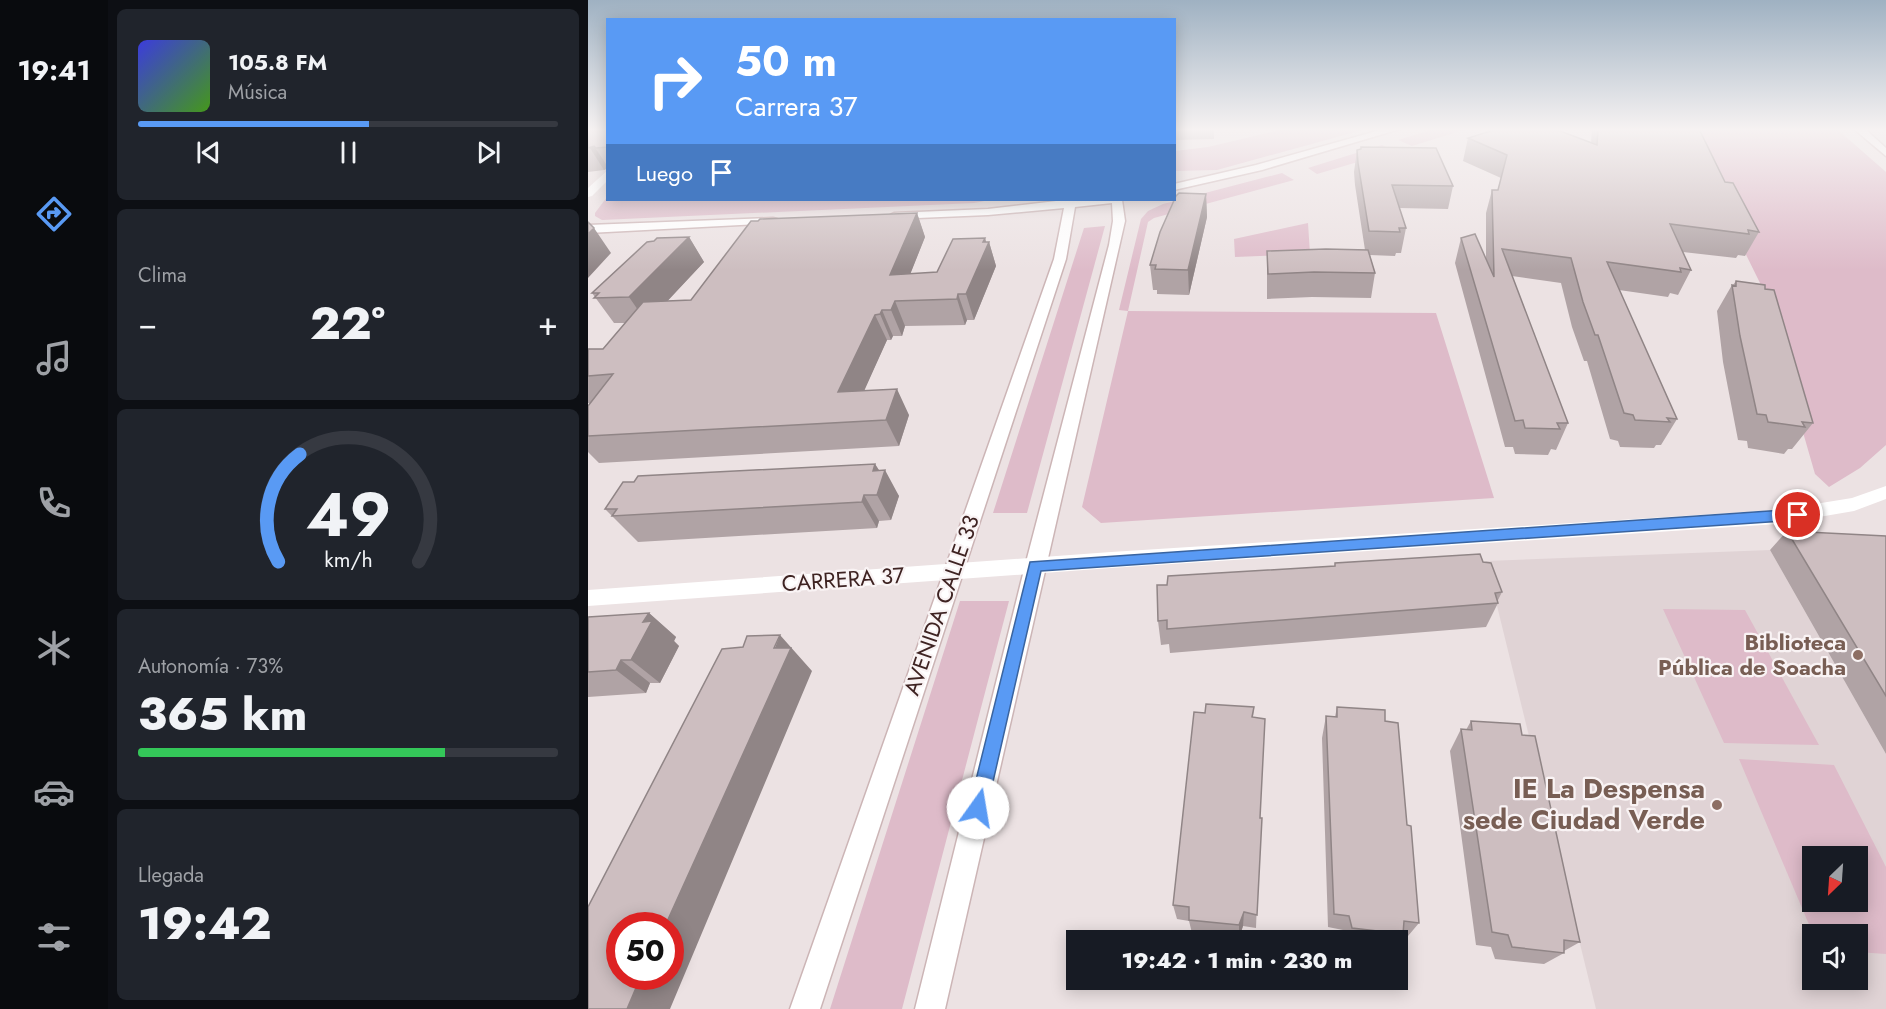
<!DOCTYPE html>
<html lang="es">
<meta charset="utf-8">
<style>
body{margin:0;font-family:Jost,sans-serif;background:#20242c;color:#f1f3f6;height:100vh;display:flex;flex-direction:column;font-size:22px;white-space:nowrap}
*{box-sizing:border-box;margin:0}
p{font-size:20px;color:#9ea1a6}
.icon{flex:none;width:33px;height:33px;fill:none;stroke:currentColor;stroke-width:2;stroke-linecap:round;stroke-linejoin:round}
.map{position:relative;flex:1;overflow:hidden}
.panel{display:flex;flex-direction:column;gap:9px;padding:9px;background:#0d0f14;width:480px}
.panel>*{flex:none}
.hud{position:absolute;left:18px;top:18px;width:570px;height:183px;border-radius:0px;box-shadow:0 3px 15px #0003;background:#599af4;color:#fff;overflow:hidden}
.needle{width:39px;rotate:205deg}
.tools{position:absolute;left:1214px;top:846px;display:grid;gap:12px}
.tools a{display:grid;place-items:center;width:66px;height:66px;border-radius:0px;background:#171b24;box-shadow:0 3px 15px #0003;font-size:30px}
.speed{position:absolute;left:18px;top:912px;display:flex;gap:12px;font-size:30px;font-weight:700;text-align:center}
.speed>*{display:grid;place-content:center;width:78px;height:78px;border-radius:50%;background:#171b24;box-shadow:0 3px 15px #0003;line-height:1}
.speed .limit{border:9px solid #d22;background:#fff;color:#111}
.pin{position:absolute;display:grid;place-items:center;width:51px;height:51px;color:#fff;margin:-26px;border:3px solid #fff;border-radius:50%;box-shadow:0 2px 6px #0007}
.me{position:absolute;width:66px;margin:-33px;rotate:13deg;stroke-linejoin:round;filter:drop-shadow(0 0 4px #0008)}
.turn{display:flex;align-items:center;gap:21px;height:126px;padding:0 30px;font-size:27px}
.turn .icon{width:78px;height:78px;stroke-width:2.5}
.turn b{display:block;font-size:42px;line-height:51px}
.then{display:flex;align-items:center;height:57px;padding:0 30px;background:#0003;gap:12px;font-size:22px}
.big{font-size:45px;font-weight:800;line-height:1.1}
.panel .widget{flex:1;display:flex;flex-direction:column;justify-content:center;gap:9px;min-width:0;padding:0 21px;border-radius:9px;background:#20242c}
.panel .dial{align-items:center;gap:0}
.dial svg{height:156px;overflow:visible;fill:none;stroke:#363941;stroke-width:7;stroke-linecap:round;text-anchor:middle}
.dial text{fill:#f1f3f6;stroke:none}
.song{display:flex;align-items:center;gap:18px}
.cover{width:72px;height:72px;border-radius:9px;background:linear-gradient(135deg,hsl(240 70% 55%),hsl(100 70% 35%))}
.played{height:6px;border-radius:3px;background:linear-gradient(90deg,#599af4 55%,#363941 55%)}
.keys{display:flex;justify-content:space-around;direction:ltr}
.heat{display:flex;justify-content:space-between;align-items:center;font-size:33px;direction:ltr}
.charge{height:9px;border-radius:4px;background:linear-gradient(90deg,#34c759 73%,#363941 0)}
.trip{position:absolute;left:478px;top:930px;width:342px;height:60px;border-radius:0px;background:#171b24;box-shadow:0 3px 15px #0003;font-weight:800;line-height:60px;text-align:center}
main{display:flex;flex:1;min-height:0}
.tab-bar{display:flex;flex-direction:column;width:108px;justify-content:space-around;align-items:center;background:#090b0e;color:#9ea1a6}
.tab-bar .icon{width:42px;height:42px}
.tab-bar .on{color:#599af4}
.tab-bar b{font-size:27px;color:#f1f3f6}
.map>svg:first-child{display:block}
.built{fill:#e0d3d5;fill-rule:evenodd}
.green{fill:#debbc9;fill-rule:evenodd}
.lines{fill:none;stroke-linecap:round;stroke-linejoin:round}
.secondary-casing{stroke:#ccb5b6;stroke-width:3}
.street{fill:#fff;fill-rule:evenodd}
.secondary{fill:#fff;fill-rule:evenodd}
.wall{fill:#b0a3a5}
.shaded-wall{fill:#908586}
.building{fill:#cdbec0;stroke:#908586;stroke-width:1.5}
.route{fill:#599af4;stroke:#3a649f;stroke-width:1.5}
.education-dot{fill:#8d6e63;stroke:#f9f3f4;stroke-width:2}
.labels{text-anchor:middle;stroke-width:4.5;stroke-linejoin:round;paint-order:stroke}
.street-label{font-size:22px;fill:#3e2322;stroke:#f9f3f4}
.education-label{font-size:22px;font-weight:bold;fill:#785e54;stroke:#f9f3f4;text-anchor:end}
.near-education-label{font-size:27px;font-weight:bold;fill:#785e54;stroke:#f9f3f4;text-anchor:end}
</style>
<main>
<nav class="tab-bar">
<b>19:41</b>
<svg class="icon on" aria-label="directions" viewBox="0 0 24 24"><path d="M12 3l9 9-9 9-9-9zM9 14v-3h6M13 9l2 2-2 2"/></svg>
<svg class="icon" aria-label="music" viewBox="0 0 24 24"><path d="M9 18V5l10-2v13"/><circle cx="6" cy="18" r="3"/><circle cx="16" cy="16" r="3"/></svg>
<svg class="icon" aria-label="phone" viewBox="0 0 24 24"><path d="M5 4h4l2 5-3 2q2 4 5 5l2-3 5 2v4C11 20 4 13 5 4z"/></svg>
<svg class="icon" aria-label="climate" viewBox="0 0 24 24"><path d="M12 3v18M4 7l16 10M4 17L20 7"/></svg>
<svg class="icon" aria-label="car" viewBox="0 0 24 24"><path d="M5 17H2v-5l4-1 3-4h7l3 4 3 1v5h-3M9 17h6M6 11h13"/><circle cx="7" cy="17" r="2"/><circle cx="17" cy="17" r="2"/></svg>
<svg class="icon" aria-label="filters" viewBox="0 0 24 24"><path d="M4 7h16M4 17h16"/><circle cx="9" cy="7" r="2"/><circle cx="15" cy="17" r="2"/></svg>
</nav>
<section class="panel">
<div class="widget">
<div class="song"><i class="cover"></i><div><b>105.8 FM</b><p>Música</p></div></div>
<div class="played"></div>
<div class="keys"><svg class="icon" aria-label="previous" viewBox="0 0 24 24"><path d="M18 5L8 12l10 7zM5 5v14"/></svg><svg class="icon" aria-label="pause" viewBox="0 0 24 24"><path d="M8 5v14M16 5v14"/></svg><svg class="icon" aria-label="next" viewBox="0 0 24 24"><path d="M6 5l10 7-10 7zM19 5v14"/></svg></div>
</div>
<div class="widget"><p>Clima</p>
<div class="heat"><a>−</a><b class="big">22°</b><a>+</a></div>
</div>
<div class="widget dial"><svg viewBox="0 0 100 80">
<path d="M14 69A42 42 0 1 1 86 69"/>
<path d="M14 69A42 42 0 0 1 25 14" stroke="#599af4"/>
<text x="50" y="56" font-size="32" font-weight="700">49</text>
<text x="50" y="72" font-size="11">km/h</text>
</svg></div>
<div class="widget"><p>Autonomía · 73%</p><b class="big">365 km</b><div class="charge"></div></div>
<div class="widget"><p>Llegada</p><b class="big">19:42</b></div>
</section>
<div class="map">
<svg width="1298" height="1009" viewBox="0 0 1298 1009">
<rect width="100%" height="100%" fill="#ece2e3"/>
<path class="built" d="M 1182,550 L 1298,754 L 1298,1009 L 1008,1009 L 898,561 ZM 1224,856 L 1269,856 L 1269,902 L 1224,902 ZM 1224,934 L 1269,934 L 1269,980 L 1224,980 Z"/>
<path class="green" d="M 696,129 L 778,129 L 629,170 L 587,171 L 587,151 L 620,147 Z
M 846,129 L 879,129 L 824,146 L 810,140 Z
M 1096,129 L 1249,129 L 1298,172 L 1298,445 L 1272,468 L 1241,487 L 1227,474 L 1172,283 Z
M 794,145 L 807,151 L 729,174 L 720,168 Z
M 694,173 L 706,180 L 566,218 L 560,222 L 540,311 L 848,313 L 906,498 L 513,523 L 494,507 L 540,311 L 531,310 L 553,219 L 560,211 L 575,204 Z
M 19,197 L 20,200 L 402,200 L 386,203 L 14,220 L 7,216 L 7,213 Z
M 720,223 L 722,254 L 647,257 L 646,239 Z
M 517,226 L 439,513 L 405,513 L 496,228 Z
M 372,601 L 421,601 L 314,1009 L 242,1009 Z
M 1075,609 L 1157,610 L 1231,745 L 1136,743 Z
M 1151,759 L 1246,765 L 1298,867 L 1298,954 L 1269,952 L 1269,934 L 1225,934 ZM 1224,856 L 1269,856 L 1269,902 L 1224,902 Z"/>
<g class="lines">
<defs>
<path id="secondary" d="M 796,129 L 812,129 L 674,170 L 586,190 L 586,184 L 668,165 Z
M 1266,129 L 1277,129 L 1298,148 L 1298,156 Z
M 477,200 L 534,200 L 537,221 L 357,1009 L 327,1009 L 437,566 L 521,245 L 525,221 L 524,203 L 487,207 L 478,259 L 232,1009 L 202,1009 L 466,259 L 476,208 L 400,215 L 306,219 L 300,216 L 306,213 L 400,209 Z
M 185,218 L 189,219 L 189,223 L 0,233 L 0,225 Z"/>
</defs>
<use href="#secondary" class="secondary-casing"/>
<path class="street" d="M 20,170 L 20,180 L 4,196 L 0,197 L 0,188 Z
M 1298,486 L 1298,499 L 1266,511 L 1190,524 L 523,568 L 0,606 L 0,590 L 523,552 L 1190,510 L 1264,498 Z"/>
<use href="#secondary" class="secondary"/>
</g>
<path class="wall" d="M 0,129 L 20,129 L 20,168 L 16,170 L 0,172 Z
M 586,129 L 626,129 L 626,139 L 586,140 Z
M 1004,129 L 1111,129 L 1137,182 L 1171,232 L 1157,256 L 1150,255 L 1148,258 L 1095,252 L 1103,270 L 1090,295 L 1082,293 L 1080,297 L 1031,290 L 1089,419 L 1073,445 L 1068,445 L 1066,448 L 1032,447 L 1030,441 L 1022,439 L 999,361 L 996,361 L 984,327 L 973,283 L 924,276 L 980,423 L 968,450 L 963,449 L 960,455 L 927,454 L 925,447 L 917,447 L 867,263 L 873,238 L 898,259 L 898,213 L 904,190 L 910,190 L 913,178 L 875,161 L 880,138 L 1003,143 Z
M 773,147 L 865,186 L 860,209 L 811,208 L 818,228 L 813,253 L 808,253 L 807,256 L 782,255 L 787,273 L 783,298 L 724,297 L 679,299 L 679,251 L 777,250 L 767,185 L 766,172 L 769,150 L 773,149 Z
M 618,194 L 619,217 L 601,295 L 569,294 L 569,290 L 565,290 L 562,265 Z
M 329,213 L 337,237 L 322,274 L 349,272 L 397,238 L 398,242 L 401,242 L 408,266 L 386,320 L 379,320 L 377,325 L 317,326 L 314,336 L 305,336 L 303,340 L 299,340 L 276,390 L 321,415 L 311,446 L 11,463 L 0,452 L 0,406 L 2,403 L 0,403 L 0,349 L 15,349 L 37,323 L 26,323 L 4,293 L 101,237 L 116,262 L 79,301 L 103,300 Z
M 1148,281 L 1177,289 L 1225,423 L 1204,449 L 1200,449 L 1196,454 L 1160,448 L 1159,441 L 1150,440 L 1135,362 L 1129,311 L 1144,285 L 1145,285 Z
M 287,464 L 291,470 L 311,496 L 303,520 L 291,521 L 289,528 L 50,542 L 17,509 Z
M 1199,531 L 1298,536 L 1298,754 L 1182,550 Z
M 895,562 L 914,592 L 909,602 L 910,603 L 898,627 L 582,653 L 581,644 L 573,645 L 570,621 L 579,585 L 747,566 L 747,563 Z
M 61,613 L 88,637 L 86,641 L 91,646 L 72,683 L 62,683 L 58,693 L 0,697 L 0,617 Z
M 666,707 L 665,717 L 672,818 L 668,928 L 655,926 L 651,938 L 604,933 L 601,921 L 589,919 L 585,905 L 617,713 Z
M 749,707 L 797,721 L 819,825 L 831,923 L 820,936 L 813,935 L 809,940 L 756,940 L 755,930 L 740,927 L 734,738 L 738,716 L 747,717 Z
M 883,721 L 934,735 L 992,942 L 976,951 L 976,953 L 956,964 L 907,959 L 903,947 L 888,945 L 862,751 L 873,729 L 878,730 Z"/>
<path class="shaded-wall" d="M 6,146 L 20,167 L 20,168 L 16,170 L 2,148 Z
M 618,194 L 619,217 L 601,295 L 600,270 Z
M 329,213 L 337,237 L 312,300 L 302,275 Z
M 6,228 L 23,253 L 0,278 L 0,234 Z
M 101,237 L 116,262 L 59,323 L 41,297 Z
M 397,238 L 399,246 L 401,242 L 408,266 L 386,320 L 378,294 Z
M 370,294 L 379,320 L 377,325 L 369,299 Z
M 307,301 L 317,326 L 314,336 L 303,310 Z
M 294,310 L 305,336 L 303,340 L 292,314 Z
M 287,315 L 299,340 L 264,418 L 250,392 Z
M 309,389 L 321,415 L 311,446 L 298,420 Z
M 287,464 L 295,477 L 297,470 L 311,496 L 303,520 L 289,495 L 285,471 Z
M 276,495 L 291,521 L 289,528 L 274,502 Z
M 61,613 L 88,637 L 86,641 L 91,646 L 72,683 L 43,660 L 55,622 Z
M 192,635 L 224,671 L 82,1009 L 39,1009 L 53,976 L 82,976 L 82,926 L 77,926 Z
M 33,660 L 62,683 L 58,693 L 28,670 Z
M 656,912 L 655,926 L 651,938 L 651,925 Z"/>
<path class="building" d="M 0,129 L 20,129 L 20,147 L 8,148 L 6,146 L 0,148 Z
M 909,129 L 967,129 L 1009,145 L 1010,129 L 1111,129 L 1137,182 L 1145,183 L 1171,232 L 1160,230 L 1161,234 L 1082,224 L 1103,270 L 1092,268 L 1093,272 L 1019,262 L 1089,419 L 1079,418 L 1082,422 L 1047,420 L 1045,415 L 1036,413 L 1010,335 L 1007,335 L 995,302 L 983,258 L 914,249 L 980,423 L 969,423 L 972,429 L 937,428 L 935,420 L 927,421 L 873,238 L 887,234 L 906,277 L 904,190 L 910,190 L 919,155 L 880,138 Z
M 773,147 L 848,148 L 865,186 L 804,185 L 818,228 L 811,228 L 812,232 L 781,231 L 770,163 L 769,150 L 773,149 Z
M 591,193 L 618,194 L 600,270 L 567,269 L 568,265 L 562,265 L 572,232 L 588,196 Z
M 329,213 L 302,275 L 349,272 L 365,239 L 397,238 L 395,242 L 401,242 L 378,294 L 370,294 L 369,299 L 307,301 L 303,310 L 294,310 L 292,314 L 287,315 L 250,392 L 309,389 L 298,420 L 0,436 L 0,406 L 25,374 L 0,376 L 0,349 L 15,349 L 55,302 L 103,300 L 163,221 L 170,221 L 172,219 Z
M 0,222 L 6,228 L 0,234 Z
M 101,237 L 41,297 L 6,298 L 11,293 L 4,293 L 59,242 L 66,241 L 69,238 Z
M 738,249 L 780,250 L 787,273 L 726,272 L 680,274 L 679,251 Z
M 1148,281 L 1177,285 L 1177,289 L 1186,290 L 1225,423 L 1214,422 L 1217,427 L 1180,422 L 1178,415 L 1169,414 L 1152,336 L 1144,285 L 1148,286 Z
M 287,464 L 285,471 L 297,470 L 289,495 L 276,495 L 274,502 L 24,516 L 29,509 L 17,509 L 35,482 L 46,482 L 50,476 Z
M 1199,531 L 1298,536 L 1298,696 Z
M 892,554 L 895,562 L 903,563 L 914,592 L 907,593 L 910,603 L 579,629 L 579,620 L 570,621 L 569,585 L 579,585 L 580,576 L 747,566 L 747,563 Z
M 61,613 L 55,622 L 64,621 L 43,660 L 33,660 L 28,670 L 0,672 L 0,617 Z
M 192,635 L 186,648 L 203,648 L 77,926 L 32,926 L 32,976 L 53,976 L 39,1009 L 0,1009 L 0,907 L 134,649 L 155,647 L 159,636 Z
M 618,704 L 666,707 L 664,717 L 677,719 L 672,818 L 674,818 L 669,915 L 656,912 L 651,925 L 601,920 L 601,907 L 585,905 L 606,712 L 617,713 Z
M 749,707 L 797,710 L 797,721 L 810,723 L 819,825 L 823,826 L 831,923 L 816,921 L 815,934 L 764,928 L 761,916 L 746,914 L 738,716 L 749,717 Z
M 883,721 L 932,724 L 934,735 L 947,736 L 992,942 L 976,940 L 976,953 L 924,947 L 920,935 L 904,932 L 873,729 L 884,730 Z"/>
<linearGradient id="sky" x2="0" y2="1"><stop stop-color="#9fb1c2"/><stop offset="0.48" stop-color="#f6f2f2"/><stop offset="1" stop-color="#f6f2f2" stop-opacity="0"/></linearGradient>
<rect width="1298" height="270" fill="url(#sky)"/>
<path class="route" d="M 1210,509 L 1217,515 L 1210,520 L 453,571 L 399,808 L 397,814 L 390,817 L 383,814 L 381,808 L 442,562 Z"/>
<g class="education-dot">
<circle cx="1270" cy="655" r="6"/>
<circle cx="1129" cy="805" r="6"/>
</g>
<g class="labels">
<g class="street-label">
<text transform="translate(255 579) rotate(-4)" y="8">CARRERA 37</text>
<text transform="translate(353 605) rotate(-71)" y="8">AVENIDA CALLE 33</text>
</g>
<g class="education-label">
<text x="1258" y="650">Biblioteca<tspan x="1258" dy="25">Pública de Soacha</tspan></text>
</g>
<g class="near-education-label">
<text x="1117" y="798">IE La Despensa<tspan x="1117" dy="31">sede Ciudad Verde</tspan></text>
</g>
</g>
</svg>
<div class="tools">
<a><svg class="needle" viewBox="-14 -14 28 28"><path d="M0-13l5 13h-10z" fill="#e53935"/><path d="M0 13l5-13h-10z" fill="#9ea1a6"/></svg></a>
<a><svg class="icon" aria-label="sound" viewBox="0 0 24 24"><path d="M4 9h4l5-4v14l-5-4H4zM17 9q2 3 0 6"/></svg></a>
</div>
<div class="speed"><div class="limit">50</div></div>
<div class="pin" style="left:1210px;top:515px;background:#d93025"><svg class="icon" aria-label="arrive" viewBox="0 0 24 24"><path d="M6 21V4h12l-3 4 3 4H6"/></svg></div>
<svg class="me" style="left:390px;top:808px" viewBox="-20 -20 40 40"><circle r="19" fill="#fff"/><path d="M0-13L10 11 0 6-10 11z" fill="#599af4"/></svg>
<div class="trip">19:42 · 1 min · 230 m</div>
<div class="hud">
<div class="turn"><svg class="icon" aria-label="right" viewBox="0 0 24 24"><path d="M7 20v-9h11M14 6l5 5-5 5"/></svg><div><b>50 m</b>Carrera 37</div></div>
<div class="then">Luego<svg class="icon" aria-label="arrive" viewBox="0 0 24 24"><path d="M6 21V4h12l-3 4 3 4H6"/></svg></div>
</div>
</div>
</main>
